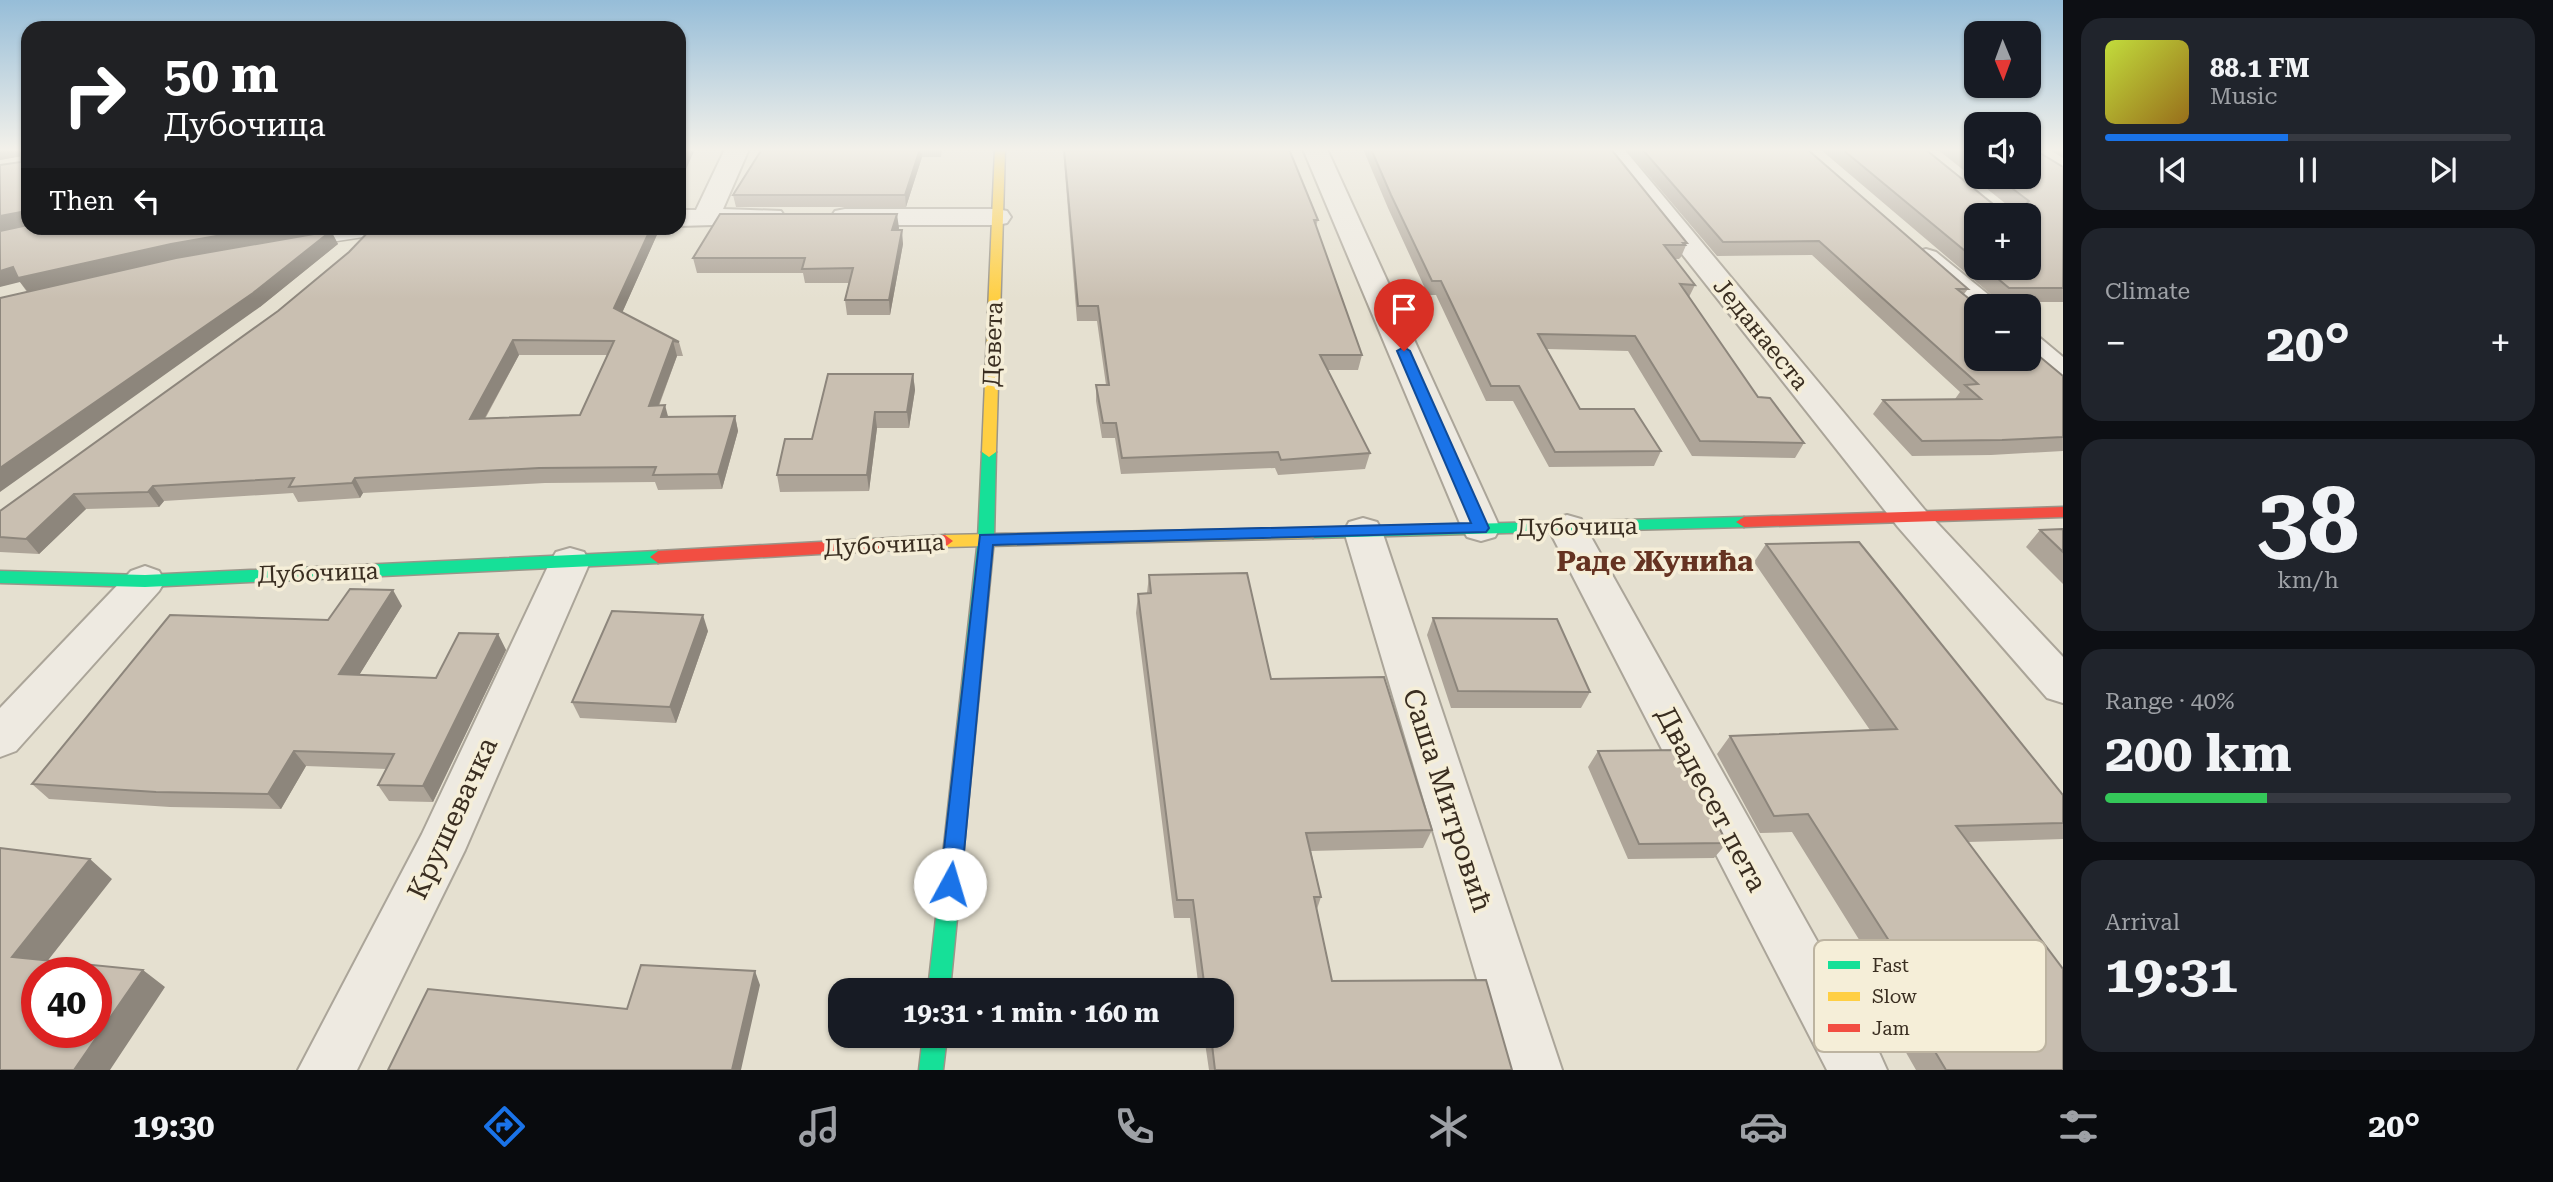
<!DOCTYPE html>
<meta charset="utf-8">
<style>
body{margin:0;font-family:"Roboto Serif",serif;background:#20242c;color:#f1f3f6;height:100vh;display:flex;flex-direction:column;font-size:26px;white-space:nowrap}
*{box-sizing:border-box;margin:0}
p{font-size:23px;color:#9ea1a6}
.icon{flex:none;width:38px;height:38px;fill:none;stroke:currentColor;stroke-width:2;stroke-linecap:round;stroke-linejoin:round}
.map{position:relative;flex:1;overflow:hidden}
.panel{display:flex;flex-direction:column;gap:18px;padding:18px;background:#0d0f14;width:490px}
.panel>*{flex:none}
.hud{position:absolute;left:21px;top:21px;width:665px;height:214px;border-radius:21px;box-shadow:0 2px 5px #0004;background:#202124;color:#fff;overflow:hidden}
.needle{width:46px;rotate:179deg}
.tools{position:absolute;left:1964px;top:21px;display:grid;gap:14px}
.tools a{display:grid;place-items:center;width:77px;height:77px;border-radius:14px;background:#171b24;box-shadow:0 2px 5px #0004;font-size:35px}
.speed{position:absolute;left:21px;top:957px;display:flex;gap:14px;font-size:35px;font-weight:700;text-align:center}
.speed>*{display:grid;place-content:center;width:91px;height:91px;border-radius:50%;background:#171b24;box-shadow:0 2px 5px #0004;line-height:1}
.speed .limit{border:10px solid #d22;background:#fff;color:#111}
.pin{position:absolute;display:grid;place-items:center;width:60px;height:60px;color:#fff;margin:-72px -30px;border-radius:50% 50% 50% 0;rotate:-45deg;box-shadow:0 0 7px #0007}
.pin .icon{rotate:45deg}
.me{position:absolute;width:77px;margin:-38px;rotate:6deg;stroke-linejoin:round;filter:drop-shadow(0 0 5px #0008)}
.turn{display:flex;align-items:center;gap:24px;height:147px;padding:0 28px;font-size:32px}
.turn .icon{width:91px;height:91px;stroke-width:2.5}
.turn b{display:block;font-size:49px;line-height:60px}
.then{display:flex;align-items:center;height:66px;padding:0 28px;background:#0003;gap:14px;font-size:26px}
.big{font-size:52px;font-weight:700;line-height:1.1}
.panel .widget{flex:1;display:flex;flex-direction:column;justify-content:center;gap:10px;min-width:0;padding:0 24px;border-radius:21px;background:#20242c}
.panel .dial{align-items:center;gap:0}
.dial b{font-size:91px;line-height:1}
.song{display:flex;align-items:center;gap:21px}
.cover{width:84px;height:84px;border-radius:10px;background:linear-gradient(135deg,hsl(70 70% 55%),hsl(40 70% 35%))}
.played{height:7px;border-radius:4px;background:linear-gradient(90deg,#1a73e8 45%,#363941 45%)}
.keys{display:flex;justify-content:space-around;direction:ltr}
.heat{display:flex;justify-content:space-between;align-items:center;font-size:38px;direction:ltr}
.charge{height:10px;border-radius:5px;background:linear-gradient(90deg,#34c759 40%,#363941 0)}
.trip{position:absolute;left:828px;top:978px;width:406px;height:70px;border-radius:21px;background:#171b24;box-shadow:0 2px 5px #0004;font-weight:700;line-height:70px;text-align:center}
.tab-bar{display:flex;height:112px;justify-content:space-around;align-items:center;background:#090b0e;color:#9ea1a6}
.tab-bar .icon{width:49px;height:49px}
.tab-bar .selected{color:#1a73e8}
.tab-bar b{font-size:32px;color:#f1f3f6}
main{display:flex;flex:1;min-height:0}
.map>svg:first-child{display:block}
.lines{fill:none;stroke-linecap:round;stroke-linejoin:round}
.lane-casing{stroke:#aba599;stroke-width:3}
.street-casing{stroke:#aba599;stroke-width:4}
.fast-casing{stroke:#9a9589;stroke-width:3}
.slow-casing{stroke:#9a9589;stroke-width:3}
.jam-casing{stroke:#9a9589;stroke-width:3}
.lane{fill:#eeeae1;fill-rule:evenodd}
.street{fill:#eeeae1;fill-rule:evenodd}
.fast{fill:#16e098;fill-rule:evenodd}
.slow{fill:#ffcf43;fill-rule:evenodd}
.jam{fill:#f24e42;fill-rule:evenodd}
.wall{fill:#ada498;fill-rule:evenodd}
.shaded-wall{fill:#8d867c}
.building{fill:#c9bfb1;stroke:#8d867c;stroke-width:2;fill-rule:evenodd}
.route{fill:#1a73e8;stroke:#114b97;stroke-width:2}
.labels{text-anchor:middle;stroke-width:7;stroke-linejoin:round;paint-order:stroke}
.street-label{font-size:24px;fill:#3a2e21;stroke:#f5eed8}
.quarter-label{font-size:28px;font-weight:bold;fill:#653322;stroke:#f5eed8}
.near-street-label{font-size:28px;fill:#3a2e21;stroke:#f5eed8}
.key{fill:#f5eed8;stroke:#bdb4a1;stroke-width:2}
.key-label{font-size:19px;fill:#3a2e21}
</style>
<main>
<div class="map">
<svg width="2063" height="1070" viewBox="0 0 2063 1070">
<rect width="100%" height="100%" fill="#e5e0d0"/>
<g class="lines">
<defs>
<path id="lane" d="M 361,228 L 376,228 L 378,231 L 370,236 L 304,246 L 296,241 L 304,236 Z"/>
<path id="street" d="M 725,149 L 749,149 L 723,209 L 781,211 L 785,217 L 781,223 L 679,226 L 679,210 L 696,210 Z
M 1303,149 L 1327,149 L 1500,528 L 1495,537 L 1481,541 L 1467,537 L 1462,528 Z
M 1599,149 L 1624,149 L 1924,509 L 2063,657 L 2063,703 L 2047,698 L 1898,527 Z
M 845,209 L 997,209 L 1007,211 L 1011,217 L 1007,223 L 997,225 L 845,225 L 835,223 L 831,217 L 835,211 Z
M 1926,249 L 1936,252 L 1995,300 L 1999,306 L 1976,306 L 1976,313 L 1973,312 L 1916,264 L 1912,258 L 1916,252 Z
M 2028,335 L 2039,337 L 2063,357 L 2063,383 L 2051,380 L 2026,359 Z
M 1567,515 L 1581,519 L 1586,528 L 1878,1050 L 1887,1070 L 1827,1070 L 1548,528 L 1553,519 Z
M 1363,518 L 1377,522 L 1382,531 L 1562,1070 L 1504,1070 L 1344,531 L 1349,522 Z
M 570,548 L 584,552 L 590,562 L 465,850 L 357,1070 L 298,1070 L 422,834 L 550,562 L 556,552 Z
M 145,566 L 159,571 L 165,581 L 159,591 L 16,751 L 0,757 L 0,708 L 131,571 Z"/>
<path id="fast" d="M 989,447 L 996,452 L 994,539 L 950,990 L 928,990 L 978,539 L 982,452 Z
M 1744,517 L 1752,522 L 1744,527 L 1313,538 L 1305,533 L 1313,528 Z
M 658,551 L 666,557 L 658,563 L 145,587 L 0,583 L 0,571 L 145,575 Z
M 923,1036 L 947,1036 L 943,1070 L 919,1070 Z"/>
<path id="slow" d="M 995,149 L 1005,149 L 996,452 L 989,457 L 982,452 Z
M 1313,528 L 1321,533 L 1313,538 L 945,547 L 937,541 L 945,535 Z"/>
<path id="jam" d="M 2063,507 L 2063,517 L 1744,527 L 1736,522 L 1744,517 Z
M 945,535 L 953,541 L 945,547 L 658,563 L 650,557 L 658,551 Z"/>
</defs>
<use href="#lane" class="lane-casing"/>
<use href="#street" class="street-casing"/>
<use href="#fast" class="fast-casing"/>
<use href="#slow" class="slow-casing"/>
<use href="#jam" class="jam-casing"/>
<use href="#lane" class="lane"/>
<use href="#street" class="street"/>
<use href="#fast" class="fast"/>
<use href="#slow" class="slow"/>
<use href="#jam" class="jam"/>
</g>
<path class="wall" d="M 0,149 L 28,149 L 28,228 L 345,228 L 236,247 L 331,231 L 338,244 L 260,307 L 27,292 L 20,282 L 21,156 L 0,160 Z
M 762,149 L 942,149 L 941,157 L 922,157 L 906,207 L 736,207 L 733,195 Z
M 1063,149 L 1289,149 L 1318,220 L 1316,226 L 1362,355 L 1358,370 L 1328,370 L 1370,453 L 1365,469 L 1278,475 L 1275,468 L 1121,474 L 1115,438 L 1102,438 L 1096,401 L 1096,385 L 1106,385 L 1097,321 L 1077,321 Z
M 1363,149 L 1611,149 L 1687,243 L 1681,257 L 1679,259 L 1675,259 L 1695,285 L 1689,297 L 1758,397 L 1804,443 L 1795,458 L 1692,456 L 1628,351 L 1546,349 L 1580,409 L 1661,451 L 1654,466 L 1549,467 L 1513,401 L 1486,401 L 1436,295 L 1428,295 L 1388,208 Z
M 1626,149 L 1807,149 L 1968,289 L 1964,294 L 2063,376 L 2063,451 L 1991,455 L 1912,456 L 1873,414 L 1883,400 L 1955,399 L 1960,392 L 1812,255 L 1717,256 Z
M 1820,149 L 1925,149 L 1993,204 L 2006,204 L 1937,149 L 1976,149 L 1976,177 L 2028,177 L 2035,150 L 2063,167 L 2063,302 L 2000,302 ZM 1976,215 L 2028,268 L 1976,268 Z
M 2048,149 L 2063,149 L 2063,158 Z
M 372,228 L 660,228 L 622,313 L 679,342 L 683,356 L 677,356 L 659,406 L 668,417 L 735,416 L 738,431 L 722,489 L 658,490 L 655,482 L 545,483 L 363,493 L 360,498 L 298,502 L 293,493 L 164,501 L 159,507 L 86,509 L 39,554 L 0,552 L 0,511 L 278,311 L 349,252 ZM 519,355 L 607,355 L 580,415 L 485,419 Z
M 899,228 L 898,230 L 903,244 L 890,315 L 847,315 L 845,300 L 849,283 L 805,283 L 803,273 L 697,273 L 693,258 Z
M 913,374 L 915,390 L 909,428 L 877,428 L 869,491 L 780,492 L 777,475 L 812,439 Z
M 2063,529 L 2063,584 L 2026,547 L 2040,530 Z
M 1766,544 L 2063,795 L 2063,839 L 1968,842 L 2063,1070 L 1916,1070 L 1896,1035 L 1911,1023 L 1792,832 L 1760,833 L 1717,754 L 1730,736 L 1870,730 L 1754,562 Z
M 1149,575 L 1271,679 L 1432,830 L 1423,848 L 1311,851 L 1321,897 L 1317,909 L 1332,981 L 1512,1070 L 1209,1070 L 1204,1036 L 1222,1036 L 1222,990 L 1199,990 L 1190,918 L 1174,918 L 1136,613 L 1138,594 L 1147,593 Z
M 402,606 L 359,675 L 436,678 L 498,634 L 506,650 L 433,802 L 389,801 L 378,785 L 387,769 L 306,766 L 281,809 L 170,807 L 49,799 L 32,784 L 328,620 Z
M 1433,618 L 1590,692 L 1581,708 L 1451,708 L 1427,635 Z
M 708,631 L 676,723 L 580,718 L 572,702 Z
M 1598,751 L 1727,843 L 1714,858 L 1628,859 L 1588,767 Z"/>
<path class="shaded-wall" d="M 0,149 L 26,149 L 28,155 L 0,160 Z
M 686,149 L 695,149 L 679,185 L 679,165 Z
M 920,149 L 921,149 L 922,157 L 906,207 L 905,195 Z
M 21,212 L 28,222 L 28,226 L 0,232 L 0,216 Z
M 897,214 L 899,228 L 894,244 L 892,230 Z
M 262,228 L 345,228 L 179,258 L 28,292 L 20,282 L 0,287 L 0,271 L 13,267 L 171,244 Z
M 651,228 L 660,228 L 618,322 L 614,308 Z
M 902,230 L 903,244 L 890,315 L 889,300 Z
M 331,231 L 338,244 L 260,307 L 0,492 L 0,468 Z
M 513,340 L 519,355 L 476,434 L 470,419 Z
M 673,341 L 677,356 L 653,420 L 649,406 Z
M 913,374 L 915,390 L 909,428 L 907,412 Z
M 665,405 L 669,420 L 661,417 Z
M 875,412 L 877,428 L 869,491 L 867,475 Z
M 735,416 L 738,431 L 722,489 L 718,474 Z
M 355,478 L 363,493 L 360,498 L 352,483 Z
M 153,486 L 164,501 L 159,507 L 148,492 Z
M 74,494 L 86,509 L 39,554 L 26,539 Z
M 393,590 L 402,606 L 350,690 L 339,674 Z
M 703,615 L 708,631 L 676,723 L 670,707 Z
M 498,634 L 506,650 L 433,802 L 423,786 Z
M 294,751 L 306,766 L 281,809 L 268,794 Z
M 90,859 L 112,879 L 38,973 L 12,957 Z
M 143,970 L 165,987 L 110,1070 L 74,1070 Z
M 755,971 L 760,985 L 741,1070 L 732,1070 Z"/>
<path class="building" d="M 21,149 L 28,149 L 28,212 L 21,212 L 0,216 L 0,165 L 21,162 Z
M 679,149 L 686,149 L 679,165 Z
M 762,149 L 920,149 L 905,195 L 733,195 Z
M 1064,149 L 1289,149 L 1318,220 L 1314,220 L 1362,355 L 1320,355 L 1370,453 L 1281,460 L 1278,452 L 1122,458 L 1116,423 L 1103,423 L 1096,385 L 1109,385 L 1098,306 L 1078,306 Z
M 1371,149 L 1611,149 L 1687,243 L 1683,243 L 1685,245 L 1664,245 L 1695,285 L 1680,284 L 1758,397 L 1770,398 L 1804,443 L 1700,441 L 1635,336 L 1538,334 L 1580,409 L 1634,409 L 1661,451 L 1555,452 L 1519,386 L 1491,386 L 1441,281 L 1432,281 L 1391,195 Z
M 1642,149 L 1807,149 L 1968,289 L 1957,289 L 1978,306 L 1976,306 L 1976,359 L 2028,359 L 2028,347 L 2063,376 L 2063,437 L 2002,440 L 1922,441 L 1883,400 L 1981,399 L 1965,385 L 1978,384 L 1819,241 L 1723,242 Z
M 1842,149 L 1925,149 L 1993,204 L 2026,204 L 2029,201 L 1997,177 L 2028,177 L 2028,149 L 2035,149 L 2035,150 L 2063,167 L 2063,288 L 2009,288 L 1985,268 L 2028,268 L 2028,215 L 1976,215 L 1976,260 Z
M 1961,149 L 1976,149 L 1976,160 Z
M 720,214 L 897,214 L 892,230 L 902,230 L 889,300 L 845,300 L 853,268 L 802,269 L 805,258 L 693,258 Z
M 28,225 L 28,228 L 262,228 L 171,244 L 18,278 L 13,267 L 0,271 L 0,231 Z
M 372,228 L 651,228 L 614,308 L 679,342 L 673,341 L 649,406 L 665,405 L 661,417 L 735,416 L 718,474 L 653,475 L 656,467 L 539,468 L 355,478 L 352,483 L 289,487 L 294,478 L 153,486 L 148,492 L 74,494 L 26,539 L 0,537 L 0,511 L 278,311 L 349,252 ZM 513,340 L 614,341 L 580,415 L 470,419 Z
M 331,231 L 253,293 L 0,468 L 0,298 L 176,258 Z
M 828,374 L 913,374 L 907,412 L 875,412 L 867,475 L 777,475 L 785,439 L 812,439 Z
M 2063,529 L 2063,552 L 2040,530 Z
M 1859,542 L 2063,795 L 2063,823 L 1956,826 L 2063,969 L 2063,1070 L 1946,1070 L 1916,1020 L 1939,1019 L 1808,814 L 1774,816 L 1730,736 L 1897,729 L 1766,544 Z
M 1247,573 L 1271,679 L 1384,677 L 1432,830 L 1306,833 L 1321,897 L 1314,897 L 1332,981 L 1486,980 L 1512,1070 L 1215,1070 L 1211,1036 L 1222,1036 L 1222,990 L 1205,990 L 1193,900 L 1177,900 L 1138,594 L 1151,593 L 1149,575 Z
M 350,589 L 393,590 L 339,674 L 436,678 L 459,633 L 498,634 L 423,786 L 378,785 L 394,754 L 294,751 L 268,794 L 156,792 L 32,784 L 170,615 L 328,620 Z
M 612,611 L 703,615 L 670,707 L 572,702 Z
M 1433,618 L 1557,619 L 1590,692 L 1458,691 Z
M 1679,750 L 1727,843 L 1639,844 L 1598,751 Z
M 0,848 L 90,859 L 12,957 L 143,970 L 74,1070 L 0,1070 ZM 37,973 L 96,973 L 96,1032 L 37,1032 Z
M 641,965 L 755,971 L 732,1070 L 388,1070 L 428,989 L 627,1009 Z"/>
<linearGradient id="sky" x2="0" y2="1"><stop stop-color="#96bdd8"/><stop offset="0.5" stop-color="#f3f1ea"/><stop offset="1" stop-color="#f3f1ea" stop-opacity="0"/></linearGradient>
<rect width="2063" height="299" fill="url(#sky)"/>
<path class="route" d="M 1404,347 L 1410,351 L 1489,528 L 1486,532 L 993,545 L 961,884 L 958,890 L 950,893 L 943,890 L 940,884 L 980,535 L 1471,523 L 1397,351 Z"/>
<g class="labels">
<g class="street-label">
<text transform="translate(1761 334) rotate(51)" y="8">Једанаеста</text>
<text transform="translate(993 344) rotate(-88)" y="8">Девета</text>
<text transform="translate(1577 527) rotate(-1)" y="8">Дубочица</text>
<text transform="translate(884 545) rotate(-3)" y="8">Дубочица</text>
<text transform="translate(318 573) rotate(-2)" y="8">Дубочица</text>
</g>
<g class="quarter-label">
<text x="1655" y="571">Раде Жунића</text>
</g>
<g class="near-street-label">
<text transform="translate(1712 799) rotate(62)" y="10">Двадесет пета</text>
<text transform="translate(1448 800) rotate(72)" y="10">Саша Митровић</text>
<text transform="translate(452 818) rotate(-65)" y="10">Крушевачка</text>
</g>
</g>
<rect x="1814" y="940" width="232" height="112" rx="10" class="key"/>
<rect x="1828" y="961" width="32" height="8" fill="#16e098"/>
<rect x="1828" y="992" width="32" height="9" fill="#ffcf43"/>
<rect x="1828" y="1024" width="32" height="8" fill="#f24e42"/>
<g class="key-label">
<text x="1872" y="972">Fast</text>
<text x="1872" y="1003">Slow</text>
<text x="1872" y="1035">Jam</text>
</g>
</svg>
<div class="tools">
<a><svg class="needle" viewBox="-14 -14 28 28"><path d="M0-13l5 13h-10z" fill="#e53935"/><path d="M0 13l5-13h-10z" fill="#9ea1a6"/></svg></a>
<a><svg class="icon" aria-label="sound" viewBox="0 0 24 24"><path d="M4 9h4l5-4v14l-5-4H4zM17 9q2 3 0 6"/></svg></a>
<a>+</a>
<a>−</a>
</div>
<div class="speed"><div class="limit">40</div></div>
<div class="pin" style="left:1404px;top:351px;background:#d93025"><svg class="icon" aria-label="arrive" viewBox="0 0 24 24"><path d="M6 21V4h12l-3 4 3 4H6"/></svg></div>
<svg class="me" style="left:950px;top:884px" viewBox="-20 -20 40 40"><circle r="19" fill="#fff"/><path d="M0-13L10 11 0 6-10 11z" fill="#1a73e8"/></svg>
<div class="trip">19:31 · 1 min · 160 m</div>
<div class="hud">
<div class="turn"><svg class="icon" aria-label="right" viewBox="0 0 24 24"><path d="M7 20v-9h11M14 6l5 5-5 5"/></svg><div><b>50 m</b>Дубочица</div></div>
<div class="then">Then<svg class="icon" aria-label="left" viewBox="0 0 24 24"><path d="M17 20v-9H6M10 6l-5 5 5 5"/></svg></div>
</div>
</div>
<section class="panel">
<div class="widget">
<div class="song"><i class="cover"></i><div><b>88.1 FM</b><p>Music</p></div></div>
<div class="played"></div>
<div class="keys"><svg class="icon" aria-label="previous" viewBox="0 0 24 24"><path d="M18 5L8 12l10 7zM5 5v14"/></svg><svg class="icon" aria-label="pause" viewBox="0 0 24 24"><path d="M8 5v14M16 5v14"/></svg><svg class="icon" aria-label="next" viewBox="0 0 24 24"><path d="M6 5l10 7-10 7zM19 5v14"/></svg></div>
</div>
<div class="widget"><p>Climate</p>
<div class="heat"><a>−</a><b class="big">20°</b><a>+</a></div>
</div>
<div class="widget dial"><b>38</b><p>km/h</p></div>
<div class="widget"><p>Range · 40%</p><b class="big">200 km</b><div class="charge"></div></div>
<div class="widget"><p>Arrival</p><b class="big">19:31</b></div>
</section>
</main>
<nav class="tab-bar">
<b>19:30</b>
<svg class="icon selected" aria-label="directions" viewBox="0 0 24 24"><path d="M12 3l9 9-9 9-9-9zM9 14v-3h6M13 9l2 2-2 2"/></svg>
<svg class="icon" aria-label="music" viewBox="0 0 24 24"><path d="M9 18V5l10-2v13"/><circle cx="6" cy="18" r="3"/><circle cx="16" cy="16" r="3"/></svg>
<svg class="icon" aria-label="phone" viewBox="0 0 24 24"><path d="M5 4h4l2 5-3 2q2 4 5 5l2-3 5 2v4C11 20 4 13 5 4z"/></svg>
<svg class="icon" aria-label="climate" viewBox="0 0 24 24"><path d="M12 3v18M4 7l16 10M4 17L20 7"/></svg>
<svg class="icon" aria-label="car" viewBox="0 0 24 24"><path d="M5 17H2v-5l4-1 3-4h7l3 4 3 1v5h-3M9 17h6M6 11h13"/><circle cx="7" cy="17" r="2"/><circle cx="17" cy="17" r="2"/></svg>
<svg class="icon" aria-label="filters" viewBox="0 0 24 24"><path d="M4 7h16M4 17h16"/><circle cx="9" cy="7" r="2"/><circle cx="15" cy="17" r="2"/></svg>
<b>20°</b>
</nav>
